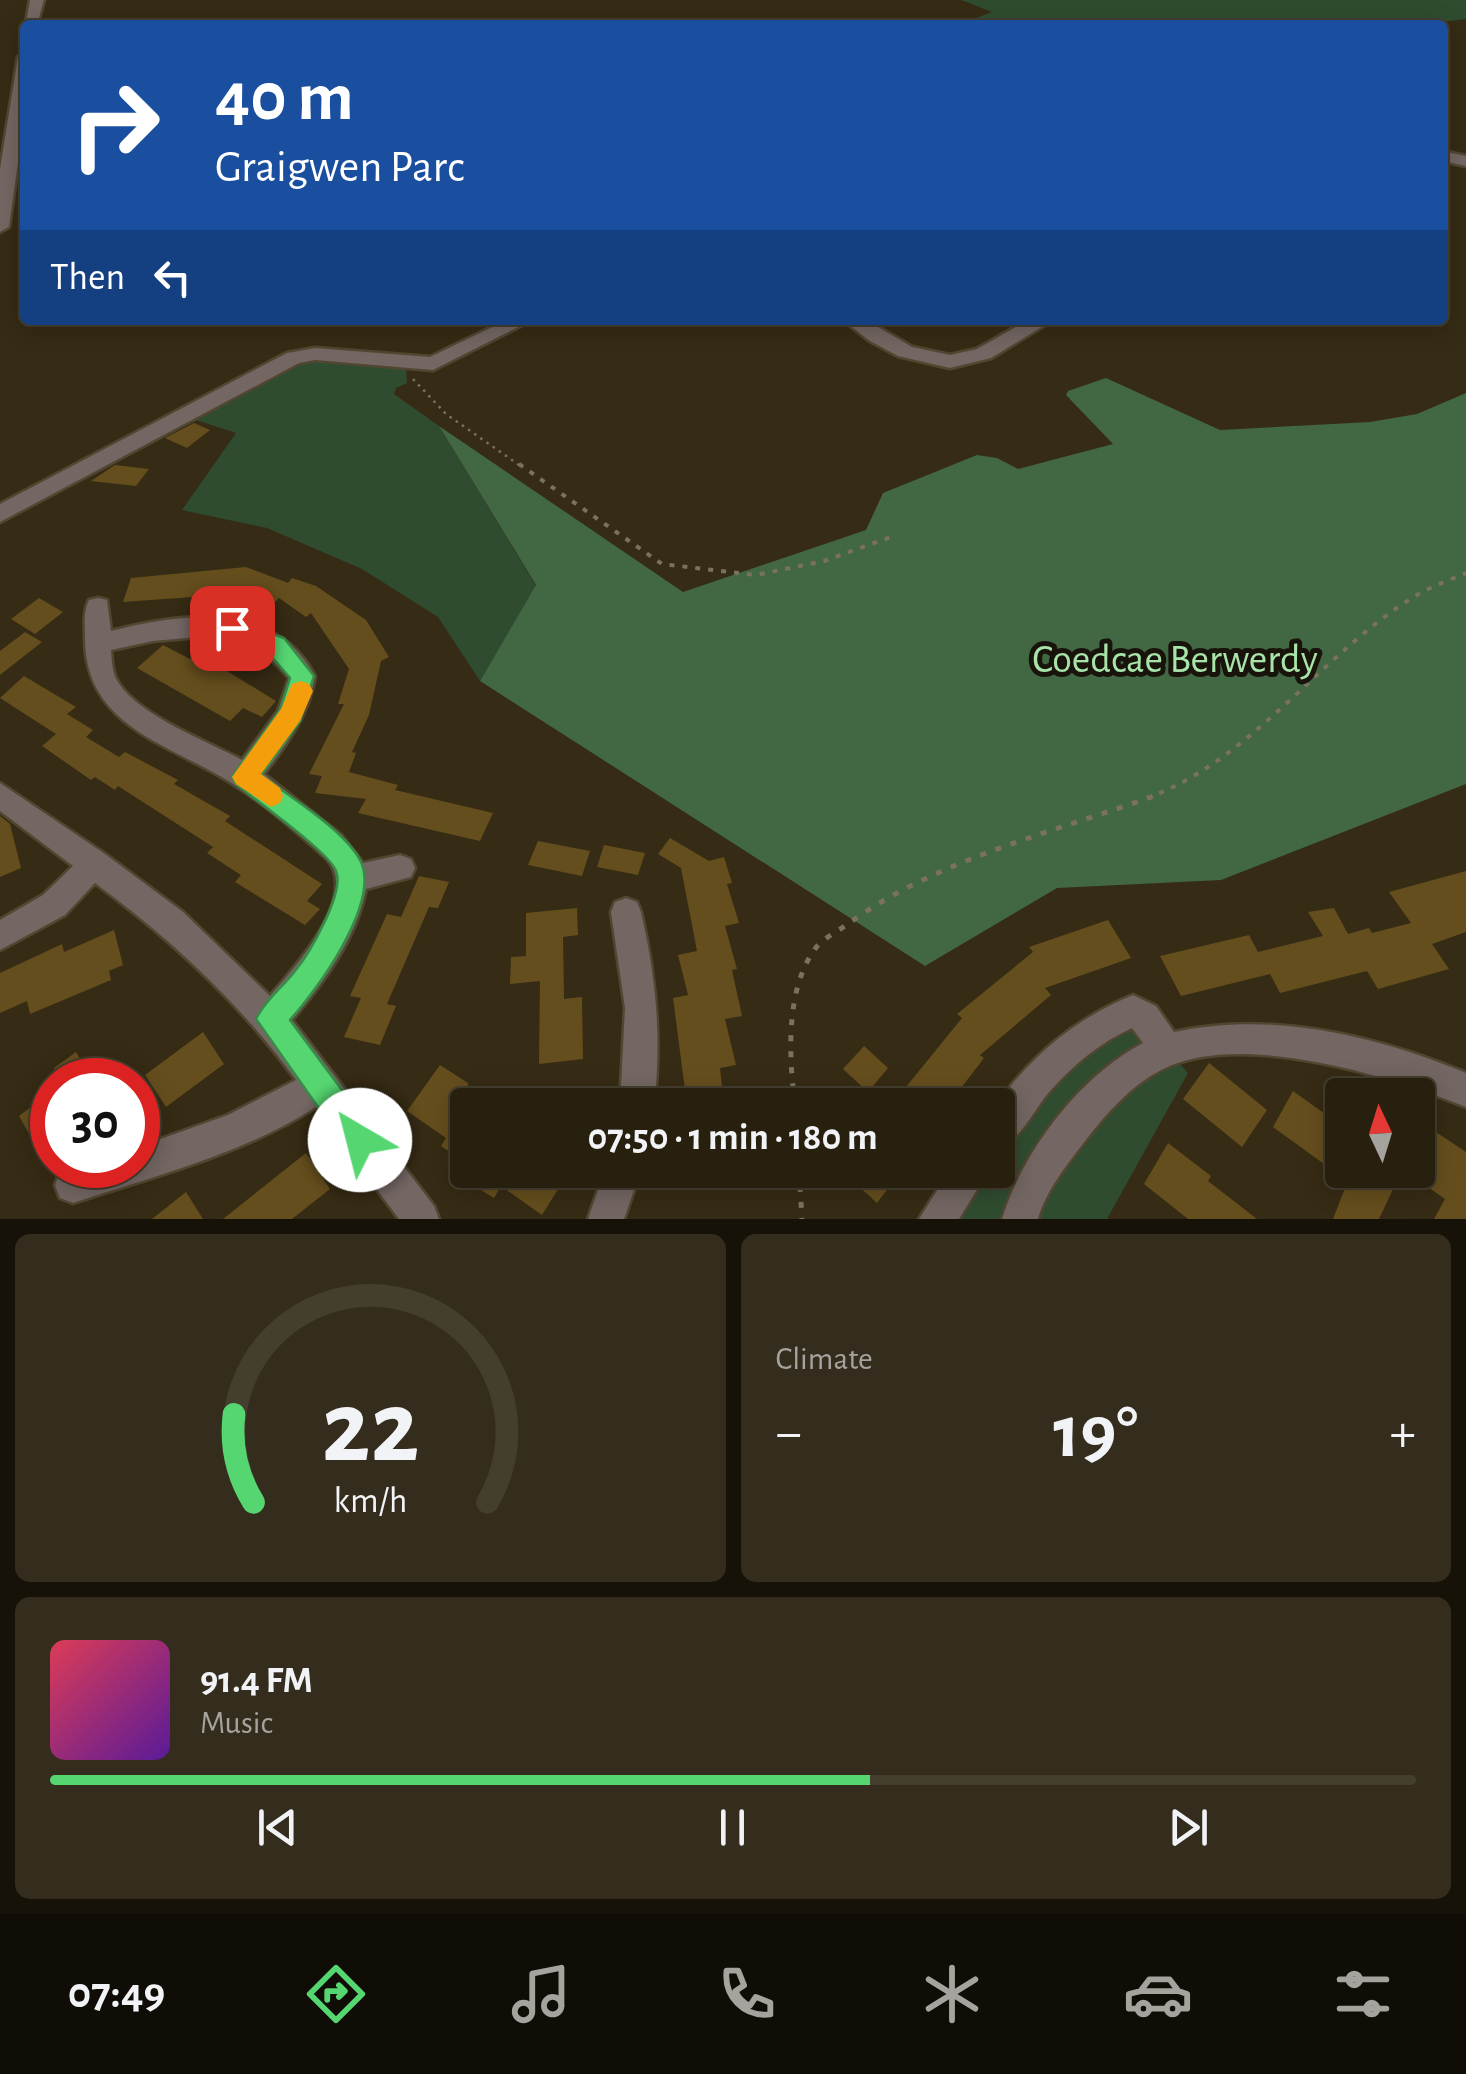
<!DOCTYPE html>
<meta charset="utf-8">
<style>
body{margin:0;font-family:"Alegreya Sans",sans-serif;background:#342d1d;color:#f1f3f6;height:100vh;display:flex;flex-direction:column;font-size:38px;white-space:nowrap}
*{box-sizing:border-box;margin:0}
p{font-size:32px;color:#a5a39e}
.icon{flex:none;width:55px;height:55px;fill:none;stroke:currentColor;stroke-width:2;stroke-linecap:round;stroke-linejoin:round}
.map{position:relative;height:1219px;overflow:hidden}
.details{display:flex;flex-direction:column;gap:15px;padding:15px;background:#161208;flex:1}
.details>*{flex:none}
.guide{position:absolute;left:20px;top:20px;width:1428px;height:305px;border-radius:10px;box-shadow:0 5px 25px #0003,0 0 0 2px #443e2f;background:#1a4fa0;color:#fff;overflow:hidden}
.needle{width:65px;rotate:356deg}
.tools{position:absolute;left:1325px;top:1078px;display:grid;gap:20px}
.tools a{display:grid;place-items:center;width:110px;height:110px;border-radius:10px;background:#28200f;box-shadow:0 5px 25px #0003,0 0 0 2px #443e2f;font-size:50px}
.speed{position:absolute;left:30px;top:1058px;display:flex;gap:20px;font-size:50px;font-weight:700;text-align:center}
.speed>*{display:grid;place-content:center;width:130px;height:130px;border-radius:50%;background:#28200f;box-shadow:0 5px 25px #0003,0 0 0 2px #443e2f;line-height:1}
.speed .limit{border:15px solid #d22;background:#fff;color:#111}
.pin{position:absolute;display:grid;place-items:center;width:85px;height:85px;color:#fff;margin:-42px;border-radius:20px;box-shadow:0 5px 15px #0006}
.me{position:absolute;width:110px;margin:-55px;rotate:323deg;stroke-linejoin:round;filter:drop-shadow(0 0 8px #0008)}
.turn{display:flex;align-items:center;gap:35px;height:210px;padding:0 30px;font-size:45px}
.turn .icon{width:130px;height:130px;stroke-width:2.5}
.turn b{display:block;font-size:70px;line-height:85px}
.then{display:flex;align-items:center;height:95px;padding:0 30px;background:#0003;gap:20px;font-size:38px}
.big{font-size:75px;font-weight:700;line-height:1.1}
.details .widget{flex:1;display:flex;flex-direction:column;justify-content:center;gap:15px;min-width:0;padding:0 35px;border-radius:15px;background:#342d1d}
.details .dial{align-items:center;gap:0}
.dial svg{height:260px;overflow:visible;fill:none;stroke:#443e2f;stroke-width:7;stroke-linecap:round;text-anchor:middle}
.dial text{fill:#f1f3f6;stroke:none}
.song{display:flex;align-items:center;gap:30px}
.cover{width:120px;height:120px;border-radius:15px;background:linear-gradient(135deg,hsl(350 70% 55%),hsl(270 70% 35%))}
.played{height:10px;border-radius:5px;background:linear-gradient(90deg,#56d671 60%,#443e2f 60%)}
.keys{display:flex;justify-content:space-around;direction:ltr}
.heat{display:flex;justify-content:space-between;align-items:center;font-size:55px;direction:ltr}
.details .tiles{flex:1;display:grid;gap:15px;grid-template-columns:1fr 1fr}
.widget:last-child{grid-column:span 2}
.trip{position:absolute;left:450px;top:1088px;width:565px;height:100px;border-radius:10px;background:#28200f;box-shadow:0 5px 25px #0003,0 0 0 2px #443e2f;font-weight:700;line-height:100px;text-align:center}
.tabs{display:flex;height:160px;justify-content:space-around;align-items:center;background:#100d06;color:#a5a39e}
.tabs .icon{width:70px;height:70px}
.tabs .selected{color:#56d671}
.tabs b{font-size:45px;color:#f1f3f6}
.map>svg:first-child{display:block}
.green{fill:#2f4c30}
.forest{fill:#426743}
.building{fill:#654e1d}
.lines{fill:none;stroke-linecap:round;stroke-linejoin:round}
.minor-casing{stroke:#514731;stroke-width:5}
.path-far2{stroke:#7b725e;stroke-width:2.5;stroke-dasharray:2.5 5;stroke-linecap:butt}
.path-far1{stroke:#7b725e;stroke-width:4;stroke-dasharray:5 8;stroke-linecap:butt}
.path{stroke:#7b725e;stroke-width:5;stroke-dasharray:6 10;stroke-linecap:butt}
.minor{fill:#736663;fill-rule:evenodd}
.route{fill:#56d671;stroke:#388b49;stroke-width:2.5}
.slow{fill:#f59e0b}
.labels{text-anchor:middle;stroke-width:10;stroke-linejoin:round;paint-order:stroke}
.park-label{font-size:40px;fill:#a8e4a9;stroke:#19140b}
</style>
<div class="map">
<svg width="1466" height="1219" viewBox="0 0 1466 1219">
<rect width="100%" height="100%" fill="#362b14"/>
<path class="green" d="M 961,0 L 1466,0 L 1466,19 L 1418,25 L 958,25 L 992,12 Z
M 316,358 L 406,369 L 407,383 L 396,388 L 394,394 L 439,426 L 536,586 L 480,681 L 438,617 L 362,569 L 267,528 L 182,510 L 236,433 L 187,417 L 273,370 Z
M 1133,1011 L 1188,1073 L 1107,1219 L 937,1219 L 971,1170 L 998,1170 L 998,1132 Z"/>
<path class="forest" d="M 1106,378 L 1220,430 L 1370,422 L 1417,414 L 1466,393 L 1466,784 L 1221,880 L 1057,888 L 925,966 L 480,681 L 536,585 L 439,426 L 683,592 L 866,530 L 883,493 L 977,455 L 997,458 L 1018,469 L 1113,444 L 1066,395 L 1068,391 Z"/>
<path class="building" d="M 194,423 L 210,430 L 187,448 L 165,438 Z
M 115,465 L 149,469 L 136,486 L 91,481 Z
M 246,567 L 288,583 L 292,578 L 316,586 L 366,620 L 389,657 L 381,661 L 369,715 L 352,752 L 356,753 L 349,772 L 398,785 L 395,790 L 493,813 L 480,841 L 358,813 L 366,799 L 315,793 L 322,776 L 309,774 L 344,704 L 338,704 L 349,669 L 311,613 L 306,617 L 279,598 L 275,602 L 249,593 L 123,602 L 131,578 Z
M 39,598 L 63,612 L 35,634 L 11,619 Z
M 25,632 L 42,642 L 0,675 L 0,651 Z
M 163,645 L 190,659 L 199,651 L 217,660 L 214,663 L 276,701 L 262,717 L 243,708 L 230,721 L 137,668 Z
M 24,676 L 76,707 L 67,714 L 93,730 L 86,737 L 119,757 L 125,752 L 178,780 L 174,784 L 230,816 L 225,821 L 322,884 L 307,901 L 320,909 L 305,925 L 235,882 L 241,875 L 207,853 L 213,847 L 118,786 L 115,790 L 95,777 L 91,780 L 42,746 L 56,734 L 0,698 Z
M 0,816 L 10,824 L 21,868 L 0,877 Z
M 670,838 L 709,861 L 724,857 L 732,883 L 727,884 L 739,923 L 725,926 L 737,969 L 732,970 L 742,1016 L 725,1019 L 736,1065 L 720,1068 L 724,1105 L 687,1105 L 673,998 L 688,995 L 678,955 L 697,951 L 681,868 L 658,854 Z
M 538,841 L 590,851 L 582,876 L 528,865 Z
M 604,845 L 645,853 L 638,875 L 597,867 Z
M 1466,871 L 1466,932 L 1432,944 L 1449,969 L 1378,989 L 1367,971 L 1280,993 L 1270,974 L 1181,996 L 1160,956 L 1249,935 L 1258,952 L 1323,936 L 1308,912 L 1334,908 L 1348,934 L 1369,928 L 1372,933 L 1411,923 L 1389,892 Z
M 419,876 L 449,882 L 438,908 L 429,907 L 387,1004 L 396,1006 L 380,1045 L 344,1037 L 361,998 L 350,996 L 387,914 L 401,917 Z
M 577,908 L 578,935 L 563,937 L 564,999 L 582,997 L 583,1059 L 539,1064 L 540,981 L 510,984 L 511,957 L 526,956 L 526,913 Z
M 1108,920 L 1131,958 L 1045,988 L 1051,995 L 980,1055 L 984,1058 L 948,1105 L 928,1105 L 906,1087 L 962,1018 L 957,1014 L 1033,952 L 1029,947 Z
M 114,930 L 123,965 L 109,971 L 111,980 L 30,1014 L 27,1001 L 0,1013 L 0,973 L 62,944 L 64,952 Z
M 203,1032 L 224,1064 L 166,1107 L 145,1075 Z
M 864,1046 L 888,1068 L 868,1092 L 843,1069 Z
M 76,1052 L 93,1080 L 61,1080 L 54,1068 Z
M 1209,1063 L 1267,1110 L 1242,1147 L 1183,1099 Z
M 440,1065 L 468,1083 L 468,1165 L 441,1146 L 446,1138 L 407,1111 Z
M 52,1091 L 52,1134 L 36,1146 L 19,1116 Z
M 1293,1091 L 1342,1126 L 1342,1177 L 1273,1127 Z
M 1418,1120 L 1466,1152 L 1466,1219 L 1434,1219 L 1445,1199 L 1418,1180 Z
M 1168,1143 L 1211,1176 L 1208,1181 L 1257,1219 L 1188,1219 L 1144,1184 Z
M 306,1153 L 330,1189 L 292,1219 L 223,1219 Z
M 478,1170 L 570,1170 L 542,1215 L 501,1186 L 494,1198 L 468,1182 Z
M 841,1170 L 902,1170 L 877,1203 Z
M 1352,1170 L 1402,1170 L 1379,1219 L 1333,1219 Z
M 186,1192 L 203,1219 L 152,1219 Z"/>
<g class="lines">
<defs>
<path id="minor" d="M 30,0 L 44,0 L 37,25 L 25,28 Z
M 25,53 L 25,111 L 9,227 L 0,232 L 0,169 L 18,57 Z
M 1442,151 L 1466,156 L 1466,166 L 1442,161 Z
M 507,320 L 532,320 L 433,370 L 315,360 L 299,363 L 0,522 L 0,504 L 287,353 L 315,348 L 430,357 Z
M 843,320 L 866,320 L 912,347 L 950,355 L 977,349 L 1028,320 L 1053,320 L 991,358 L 950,368 L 898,356 L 870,341 Z
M 98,598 L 107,600 L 111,631 C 180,613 275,600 315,676 C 309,714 287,744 264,774 L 341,835 L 363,863 L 400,855 L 411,859 L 415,868 L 411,877 L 366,889 C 356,939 324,982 292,1020 L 434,1206 L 439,1219 L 399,1219 L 316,1107 C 243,1154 155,1176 73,1203 L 60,1198 L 55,1185 L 60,1172 L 80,1165 L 138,1165 L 138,1147 L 228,1115 L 296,1080 C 240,1003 172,940 95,883 L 65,915 L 0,950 L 0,920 L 43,895 L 73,866 L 0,811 L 0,783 L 105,854 L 183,912 L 270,996 C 295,967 360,896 327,859 C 297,832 264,803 230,782 C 167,743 85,726 85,638 C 85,626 83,612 89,600 ZM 209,636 C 245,640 266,650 289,678 L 278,711 L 242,760 C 207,741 139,716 118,682 C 112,673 112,661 111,650 L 153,641 Z
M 626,898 L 637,902 L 641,912 C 656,977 662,1039 654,1105 L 620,1105 L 625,1008 L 611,912 L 615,902 Z
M 1133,995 L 1156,1006 L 1174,1032 C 1273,1011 1374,1035 1466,1073 L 1466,1107 C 1390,1076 1241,1030 1163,1069 C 1131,1085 1106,1114 1085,1141 C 1067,1165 1046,1190 1038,1219 L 1002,1219 C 1023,1151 1079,1077 1143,1043 L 1132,1028 C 1101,1042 1073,1065 1050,1091 C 1034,1109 1021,1140 998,1149 L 996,1105 C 1033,1054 1075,1019 1133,995 Z
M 605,1170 L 641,1170 L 624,1219 L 588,1219 Z
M 950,1170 L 989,1170 L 959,1219 L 919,1219 Z"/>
</defs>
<use href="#minor" class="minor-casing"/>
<path class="path-far2" d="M 413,379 L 446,414 L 522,467"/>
<path class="path-far1" d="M 519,464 L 662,564 L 756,575 L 824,561 L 891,537
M 1147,798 C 1252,761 1323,651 1417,595 C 1432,586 1450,580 1466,573"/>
<path class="path" d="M 795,1105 C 789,1058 785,990 815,949 C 821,940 836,932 845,926 C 934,860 1051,833 1154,796
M 799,1170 L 802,1219"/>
<use href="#minor" class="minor"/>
</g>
<path class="route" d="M 232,619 L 284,638 L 314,676 L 300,721 L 261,775 C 289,796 346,831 361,862 C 380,904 317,990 290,1020 L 371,1129 L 376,1140 L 371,1151 L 360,1156 L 349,1151 L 256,1019 C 265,1000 283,987 295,971 C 309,954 345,893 336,871 C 329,852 256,801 236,784 L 232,777 L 280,710 L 290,678 L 267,651 L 224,634 L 221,628 L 224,622 Z"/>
<path class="slow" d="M 301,681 L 309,684 L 313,691 L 300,721 L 261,774 L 280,788 L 283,796 L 280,803 L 271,807 L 236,784 L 232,777 L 281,709 L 292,684 Z"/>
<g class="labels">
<g class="park-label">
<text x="1175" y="672">Coedcae Berwerdy</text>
</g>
</g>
</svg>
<div class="tools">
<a><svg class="needle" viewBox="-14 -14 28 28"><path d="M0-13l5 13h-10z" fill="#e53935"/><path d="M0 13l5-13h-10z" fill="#a5a39e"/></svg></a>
</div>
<div class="speed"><div class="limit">30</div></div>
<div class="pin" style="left:232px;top:628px;background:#d93025"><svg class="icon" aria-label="arrive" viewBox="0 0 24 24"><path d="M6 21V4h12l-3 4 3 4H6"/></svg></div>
<svg class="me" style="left:360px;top:1140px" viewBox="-20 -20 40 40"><circle r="19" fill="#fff"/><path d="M0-13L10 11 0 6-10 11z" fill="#56d671"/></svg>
<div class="trip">07:50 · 1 min · 180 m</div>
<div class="guide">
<div class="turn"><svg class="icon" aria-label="right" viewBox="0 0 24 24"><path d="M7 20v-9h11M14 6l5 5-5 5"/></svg><div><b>40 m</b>Graigwen Parc</div></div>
<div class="then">Then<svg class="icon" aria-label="left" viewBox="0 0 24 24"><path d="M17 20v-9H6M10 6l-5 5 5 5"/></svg></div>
</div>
</div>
<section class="details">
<div class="tiles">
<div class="widget dial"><svg viewBox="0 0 100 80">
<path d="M14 69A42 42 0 1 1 86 69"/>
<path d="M14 69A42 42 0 0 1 8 42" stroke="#56d671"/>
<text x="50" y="56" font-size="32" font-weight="700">22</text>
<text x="50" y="72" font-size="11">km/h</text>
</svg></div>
<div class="widget"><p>Climate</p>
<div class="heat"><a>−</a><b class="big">19°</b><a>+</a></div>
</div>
<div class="widget">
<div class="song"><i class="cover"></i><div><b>91.4 FM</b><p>Music</p></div></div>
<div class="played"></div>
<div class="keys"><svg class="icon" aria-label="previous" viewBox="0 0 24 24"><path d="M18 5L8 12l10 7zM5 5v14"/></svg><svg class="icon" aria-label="pause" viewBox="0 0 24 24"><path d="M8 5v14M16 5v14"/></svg><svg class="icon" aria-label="next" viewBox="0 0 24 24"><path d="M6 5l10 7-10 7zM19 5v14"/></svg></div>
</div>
</div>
</section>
<nav class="tabs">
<b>07:49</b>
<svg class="icon selected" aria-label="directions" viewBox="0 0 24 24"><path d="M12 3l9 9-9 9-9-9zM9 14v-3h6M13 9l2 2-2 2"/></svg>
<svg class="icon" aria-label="music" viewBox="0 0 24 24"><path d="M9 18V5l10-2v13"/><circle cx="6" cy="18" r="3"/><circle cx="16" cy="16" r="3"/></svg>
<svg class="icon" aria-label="phone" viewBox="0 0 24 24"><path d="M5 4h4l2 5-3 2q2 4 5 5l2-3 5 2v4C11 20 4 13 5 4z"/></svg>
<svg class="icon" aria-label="climate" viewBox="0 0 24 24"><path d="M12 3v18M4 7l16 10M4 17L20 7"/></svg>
<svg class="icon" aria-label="car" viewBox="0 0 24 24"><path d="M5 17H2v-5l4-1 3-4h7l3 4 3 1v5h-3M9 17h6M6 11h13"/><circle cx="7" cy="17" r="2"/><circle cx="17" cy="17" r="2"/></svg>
<svg class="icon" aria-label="filters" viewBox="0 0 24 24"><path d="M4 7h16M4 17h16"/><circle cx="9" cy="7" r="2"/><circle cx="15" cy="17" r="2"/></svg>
</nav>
